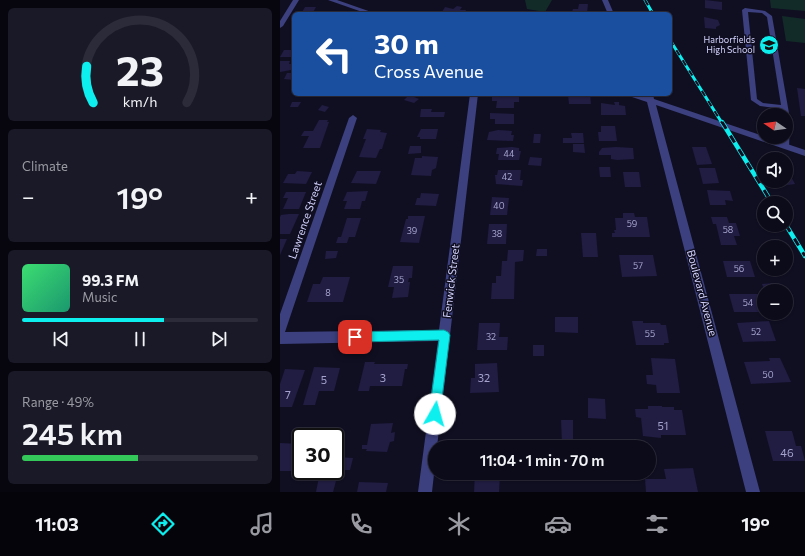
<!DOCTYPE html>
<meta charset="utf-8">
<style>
body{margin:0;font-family:Commissioner,sans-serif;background:#1a1927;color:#f1f3f6;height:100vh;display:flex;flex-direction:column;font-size:15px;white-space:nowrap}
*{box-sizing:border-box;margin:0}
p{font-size:13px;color:#9a9ba2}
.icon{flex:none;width:22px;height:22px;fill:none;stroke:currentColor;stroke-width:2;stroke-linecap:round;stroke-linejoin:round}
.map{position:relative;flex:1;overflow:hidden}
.side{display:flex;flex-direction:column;gap:8px;padding:8px;background:#07060e;width:280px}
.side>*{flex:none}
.banner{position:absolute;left:12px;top:12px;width:380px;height:84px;border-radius:6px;box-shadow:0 1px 3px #0004,0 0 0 1px #2c2b39;background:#1a4fa0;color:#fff;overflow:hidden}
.needle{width:26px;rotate:283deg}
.tools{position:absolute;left:477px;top:108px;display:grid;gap:8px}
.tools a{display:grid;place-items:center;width:36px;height:36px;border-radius:50%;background:#0c0b1a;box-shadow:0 1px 3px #0004,0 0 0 1px #2c2b39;font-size:20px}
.speed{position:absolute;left:12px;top:428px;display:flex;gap:8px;font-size:20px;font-weight:700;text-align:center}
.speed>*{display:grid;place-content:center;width:52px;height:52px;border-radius:50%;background:#0c0b1a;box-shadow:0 1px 3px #0004,0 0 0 1px #2c2b39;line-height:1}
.speed .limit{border:2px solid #111;border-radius:6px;background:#fff;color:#111}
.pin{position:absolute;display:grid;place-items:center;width:34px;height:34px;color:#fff;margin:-17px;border-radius:8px;box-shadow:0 2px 6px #0006}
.me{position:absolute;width:44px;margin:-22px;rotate:7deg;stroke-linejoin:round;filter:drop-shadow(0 0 3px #0008)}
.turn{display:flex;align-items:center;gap:14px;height:84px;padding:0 16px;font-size:18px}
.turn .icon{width:52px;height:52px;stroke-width:2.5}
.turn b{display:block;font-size:28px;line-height:34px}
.big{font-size:30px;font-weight:600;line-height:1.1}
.side .tile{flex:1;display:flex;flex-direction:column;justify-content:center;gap:6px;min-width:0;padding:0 14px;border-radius:6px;background:#1a1927}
.side .dial{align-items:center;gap:0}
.dial svg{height:104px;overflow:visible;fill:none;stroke:#2c2b39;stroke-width:7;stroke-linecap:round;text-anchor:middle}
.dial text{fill:#f1f3f6;stroke:none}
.song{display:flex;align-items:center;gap:12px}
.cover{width:48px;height:48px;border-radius:6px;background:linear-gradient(135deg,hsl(140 70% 55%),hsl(160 70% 35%))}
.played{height:4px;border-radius:2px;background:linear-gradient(90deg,#0deeee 60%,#2c2b39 60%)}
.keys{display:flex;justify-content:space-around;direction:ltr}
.heat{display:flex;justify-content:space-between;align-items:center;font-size:22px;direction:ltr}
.charge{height:6px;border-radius:3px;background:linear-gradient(90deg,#34c759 49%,#2c2b39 0)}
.trip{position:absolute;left:148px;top:440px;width:228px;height:40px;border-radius:20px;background:#0c0b1a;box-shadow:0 1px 3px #0004,0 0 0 1px #2c2b39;font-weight:600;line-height:40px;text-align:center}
.dock{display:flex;height:64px;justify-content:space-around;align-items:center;background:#05040a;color:#9a9ba2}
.dock .icon{width:28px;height:28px}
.dock .selected{color:#0deeee}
.dock b{font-size:18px;color:#f1f3f6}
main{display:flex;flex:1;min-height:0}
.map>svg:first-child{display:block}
.green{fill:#122b28}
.building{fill:#201c42}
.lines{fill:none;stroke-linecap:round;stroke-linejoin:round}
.lane{fill:#3c407e;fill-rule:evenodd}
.street{fill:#3c407e;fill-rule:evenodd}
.rail-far1-casing{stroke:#0deeee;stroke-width:3}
.rail-casing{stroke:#0deeee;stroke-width:4.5}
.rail-far1{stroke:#100f22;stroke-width:2;stroke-dasharray:6;stroke-linecap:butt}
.rail{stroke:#100f22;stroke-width:3;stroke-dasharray:8;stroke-linecap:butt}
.route{fill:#0deeee;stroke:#089b9b}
.labels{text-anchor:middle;stroke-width:3;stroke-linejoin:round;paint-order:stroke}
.far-poi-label{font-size:9px;fill:#d3d2fd;stroke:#100f22;text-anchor:end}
.number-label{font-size:9px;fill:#a6a4ce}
.street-label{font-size:11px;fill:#d3d2fd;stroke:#100f22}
.near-number-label{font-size:11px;fill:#a6a4ce}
</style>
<main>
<section class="side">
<div class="tile dial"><svg viewBox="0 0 100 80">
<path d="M14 69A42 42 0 1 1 86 69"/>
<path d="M14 69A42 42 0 0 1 9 41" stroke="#0deeee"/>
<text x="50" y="56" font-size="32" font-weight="700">23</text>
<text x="50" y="72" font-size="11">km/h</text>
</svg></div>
<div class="tile"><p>Climate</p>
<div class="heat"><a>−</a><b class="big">19°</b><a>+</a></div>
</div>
<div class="tile">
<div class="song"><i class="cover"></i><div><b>99.3 FM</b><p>Music</p></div></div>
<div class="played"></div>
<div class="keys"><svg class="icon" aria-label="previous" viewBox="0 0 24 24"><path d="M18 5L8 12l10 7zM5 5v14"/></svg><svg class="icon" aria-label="pause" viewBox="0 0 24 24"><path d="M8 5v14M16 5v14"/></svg><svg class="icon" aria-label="next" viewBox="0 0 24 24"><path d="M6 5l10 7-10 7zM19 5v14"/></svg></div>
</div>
<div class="tile"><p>Range · 49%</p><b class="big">245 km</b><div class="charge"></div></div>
</section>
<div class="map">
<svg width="525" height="492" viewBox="0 0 525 492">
<rect width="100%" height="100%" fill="#100f22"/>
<path class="green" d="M 245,0 L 272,0 L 265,12 L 247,9 Z
M 490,0 L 525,0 L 525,11 L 491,8 Z
M 502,16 L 525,19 L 525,43 L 506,41 Z"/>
<path class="building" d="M 425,0 L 442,2 L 442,10 L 425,8 Z
M 299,4 L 308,4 L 307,13 L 292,12 L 293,9 L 298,9 Z
M 177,6 L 182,7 L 180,10 L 186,10 L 184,14 L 168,14 L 169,13 L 162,12 L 165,7 L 173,9 Z
M 25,7 L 36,7 L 32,14 L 21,14 Z
M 424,17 L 438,20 L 440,25 L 436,27 L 436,29 L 425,28 Z
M 4,50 L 14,50 L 14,57 L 0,57 Z
M 0,61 L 10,61 L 9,64 L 14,64 L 14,66 L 11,70 L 0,72 Z
M 7,73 L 14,73 L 14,80 L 4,79 Z
M 517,88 L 525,89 L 525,116 L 521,116 Z
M 310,94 L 311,104 L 289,104 L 288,95 Z
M 129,95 L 139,99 L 134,103 L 124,100 Z
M 239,95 L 239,102 L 234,102 L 234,108 L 216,108 L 217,101 L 212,101 L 212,96 Z
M 12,102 L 21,102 L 18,107 L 10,107 Z
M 334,102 L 339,102 L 339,105 L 345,106 L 346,115 L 321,115 L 321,103 L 335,105 Z
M 42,105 L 49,107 L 45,112 L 38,110 Z
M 141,109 L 152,109 L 151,112 L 165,112 L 164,117 L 140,117 Z
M 210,113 L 234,114 L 234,124 L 215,124 L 215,119 L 210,119 Z
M 39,120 L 48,120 L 47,122 L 49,122 L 40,148 L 23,148 L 29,136 L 21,136 L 24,131 L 33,131 Z
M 321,126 L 335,126 L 337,141 L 319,141 L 318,132 L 321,132 Z
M 87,129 L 101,130 L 100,132 L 107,133 L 102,149 L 100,149 L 96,158 L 79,157 L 86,139 L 83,139 Z
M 141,129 L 158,129 L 156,139 L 140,139 L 140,137 L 137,137 Z
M 218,130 L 232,131 L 231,135 L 234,135 L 233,141 L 207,140 L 209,132 Z
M 291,133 L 303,133 L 304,143 L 283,143 L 283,138 L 292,138 Z
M 254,134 L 261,134 L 260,143 L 253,143 Z
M 293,144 L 304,144 L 305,153 L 293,152 Z
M 130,146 L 141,146 L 141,153 L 128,154 Z
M 232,147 L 239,148 L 239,151 L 241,151 L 239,160 L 218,160 L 219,154 L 216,154 L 217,148 Z
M 336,147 L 353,148 L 354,159 L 337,160 L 331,159 L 331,155 L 319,155 L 319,152 L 322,148 Z
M 412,147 L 426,147 L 432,164 L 417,165 Z
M 142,156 L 158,157 L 156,168 L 152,170 L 151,176 L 131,175 L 135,158 L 142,158 Z
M 250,157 L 262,158 L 261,166 L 248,165 Z
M 319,167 L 330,167 L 331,177 L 320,177 Z
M 419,168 L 435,168 L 439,183 L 423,184 Z
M 218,170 L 241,170 L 240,180 L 243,180 L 242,186 L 216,184 L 215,175 L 217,175 Z
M 17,171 L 32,172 L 26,184 L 3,183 L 8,174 L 15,174 Z
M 77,171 L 101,171 L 96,184 L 71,183 Z
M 343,172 L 359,172 L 361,187 L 345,187 Z
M 509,173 L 515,184 L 500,186 L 497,181 L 506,181 L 506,174 Z
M 427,190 L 450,191 L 453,201 L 445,200 L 446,205 L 430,205 Z
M 88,191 L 85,201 L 82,201 L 80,209 L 64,209 L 67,201 L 63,201 L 67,192 Z
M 6,192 L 26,192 L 19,209 L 3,209 L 8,198 L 3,198 Z
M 141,193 L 159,194 L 156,206 L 135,205 L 137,198 L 140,198 Z
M 212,197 L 229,198 L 227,215 L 210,215 Z
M 343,213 L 354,213 L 355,217 L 367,217 L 370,237 L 332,237 L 332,233 L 335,233 L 334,230 L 336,230 L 335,218 L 343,218 Z
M 9,214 L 19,214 L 10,234 L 0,234 L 0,217 L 1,215 Z
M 128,216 L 145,216 L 139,243 L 120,242 L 126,219 L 128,219 Z
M 431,217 L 447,217 L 449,223 L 456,223 L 460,236 L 454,236 L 457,245 L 441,245 L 436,224 L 433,224 Z
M 67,218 L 81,218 L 75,237 L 69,237 L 67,243 L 56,243 L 58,237 L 61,237 Z
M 209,224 L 227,224 L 226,244 L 207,244 Z
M 301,233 L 316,233 L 318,257 L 303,257 Z
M 0,239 L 7,239 L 0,255 Z
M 257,249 L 267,249 L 267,256 L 256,256 Z
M 228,250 L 244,250 L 243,261 L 235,262 L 234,299 L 211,299 L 212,283 L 216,283 L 216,276 L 221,276 L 222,261 L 227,261 Z
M 46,251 L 58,251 L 56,258 L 45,259 Z
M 339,255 L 373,255 L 377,276 L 342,277 Z
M 443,261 L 470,261 L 475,277 L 447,277 Z
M 113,266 L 133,266 L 132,278 L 129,278 L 128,282 L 130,282 L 128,297 L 112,298 L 114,287 L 108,287 Z
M 43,277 L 70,277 L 63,302 L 27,302 L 33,284 L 40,284 Z
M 495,283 L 498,291 L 485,291 L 482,284 Z
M 449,294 L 484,294 L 484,312 L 454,312 Z
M 275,317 L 298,317 L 298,333 L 275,332 Z
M 352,321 L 363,321 L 363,323 L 380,323 L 381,325 L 386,325 L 389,343 L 384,343 L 384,345 L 356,345 Z
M 489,321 L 496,341 L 463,342 L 457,323 Z
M 199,323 L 220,323 L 219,337 L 228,337 L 227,350 L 197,350 Z
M 253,345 L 264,345 L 264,356 L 253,356 Z
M 371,358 L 395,359 L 400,393 L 377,393 L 376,385 L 367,384 L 366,375 L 373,375 Z
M 489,358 L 500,358 L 511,382 L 471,384 L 464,362 L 490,361 Z
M 85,362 L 95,362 L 94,364 L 128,364 L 127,369 L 125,369 L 122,386 L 90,386 L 89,391 L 78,391 Z
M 217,363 L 219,392 L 190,393 L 191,378 L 195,378 L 195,364 Z
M 34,367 L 60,368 L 54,391 L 39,391 L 35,405 L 23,405 Z
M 5,369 L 25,370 L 12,407 L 0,407 L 0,384 Z
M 308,398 L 325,399 L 326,419 L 308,418 Z
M 368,406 L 382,406 L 382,407 L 394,407 L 394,410 L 402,410 L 406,435 L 381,435 L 381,438 L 363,436 L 361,418 L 356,417 L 355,409 L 368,409 Z
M 281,420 L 293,420 L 293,444 L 282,444 Z
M 113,423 L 111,433 L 115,432 L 114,441 L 110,442 L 107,452 L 86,451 L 87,449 L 82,449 L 82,445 L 87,445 L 91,424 Z
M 16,429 L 29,430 L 27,437 L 14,437 Z
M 485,431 L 512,431 L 516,446 L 521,446 L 525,461 L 493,461 Z
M 0,443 L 21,444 L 21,456 L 16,471 L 0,471 Z
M 56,457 L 73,458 L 70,470 L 55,470 Z
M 413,468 L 418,492 L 366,492 L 365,479 L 386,479 L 384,469 Z
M 195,473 L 220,473 L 219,492 L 194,492 Z
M 39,477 L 57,477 L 53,492 L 36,492 Z
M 79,482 L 108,483 L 106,492 L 77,492 Z"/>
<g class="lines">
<path class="lane" d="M 465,8 L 485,11 L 492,16 L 510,119 L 509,148 L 507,148 L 504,146 L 504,137 L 506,137 L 506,115 L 503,115 L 502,109 L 480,106 L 471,100 L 462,10 ZM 468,12 L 482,13 L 487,17 L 501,105 L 483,103 L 477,99 Z"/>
<path class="street" d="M 13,0 L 19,0 L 3,26 L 0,28 L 0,21 Z
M 48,0 L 57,0 L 97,14 L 88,14 Z
M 322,0 L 328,0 L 334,14 L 328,14 Z
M 190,94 L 198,94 L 157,447 L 155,447 L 155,465 L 152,492 L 138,492 L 158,341 L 0,344 L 0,314 L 69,118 L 73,115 L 77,118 L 5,332 L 159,330 Z
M 348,94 L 360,94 L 366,96 L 365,94 L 373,94 L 374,99 L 525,150 L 525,156 L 376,105 L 480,492 L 466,492 L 367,102 L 349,96 Z"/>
<defs>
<path id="rail-far1" d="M 365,0 L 373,14
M 390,40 L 442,123"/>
<path id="rail" d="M 442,122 L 492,203
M 506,225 L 525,256"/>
</defs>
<use href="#rail-far1" class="rail-far1-casing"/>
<use href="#rail" class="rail-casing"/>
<use href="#rail-far1" class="rail-far1"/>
<use href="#rail" class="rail"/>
</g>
<path class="route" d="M 164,330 L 168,332 L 170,335 L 160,414 L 159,418 L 155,419 L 151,418 L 149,414 L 159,340 L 75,342 L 71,340 L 70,337 L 71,333 L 75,332 Z"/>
<defs>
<symbol id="school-disc" viewBox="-11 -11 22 22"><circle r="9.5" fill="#0deeee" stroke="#100f22"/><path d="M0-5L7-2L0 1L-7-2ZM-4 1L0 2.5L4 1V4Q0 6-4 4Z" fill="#111"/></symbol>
</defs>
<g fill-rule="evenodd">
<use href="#school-disc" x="478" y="34" width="22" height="22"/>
</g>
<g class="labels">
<g class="far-poi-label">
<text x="475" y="43">Harborfields<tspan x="475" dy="10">High School</tspan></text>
</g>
<g class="number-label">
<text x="229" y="157">44</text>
<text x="227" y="180">42</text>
<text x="219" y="209">40</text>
<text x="352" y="227">59</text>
<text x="448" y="233">58</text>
<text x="132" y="234">39</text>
<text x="217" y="237">38</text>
<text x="358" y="269">57</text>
<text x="459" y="272">56</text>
<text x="119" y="283">35</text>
<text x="48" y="296">8</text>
<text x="468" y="306">54</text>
<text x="476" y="335">52</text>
<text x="370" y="337">55</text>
<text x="211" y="340">32</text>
<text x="488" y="378">50</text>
</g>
<g class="street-label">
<text transform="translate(25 220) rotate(-71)" y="4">Lawrence Street</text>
<text transform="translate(171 281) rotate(-83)" y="4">Fenwick Street</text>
<text transform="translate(422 293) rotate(75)" y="4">Boulevard Avenue</text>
</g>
<g class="near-number-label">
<text x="103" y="382">3</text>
<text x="204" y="382">32</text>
<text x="44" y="384">5</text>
<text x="8" y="399">7</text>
<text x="383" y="430">51</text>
<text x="507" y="457">46</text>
</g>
</g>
</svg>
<div class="tools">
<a><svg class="needle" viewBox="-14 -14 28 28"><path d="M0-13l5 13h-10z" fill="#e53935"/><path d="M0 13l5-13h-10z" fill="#9a9ba2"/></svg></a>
<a><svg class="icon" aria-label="sound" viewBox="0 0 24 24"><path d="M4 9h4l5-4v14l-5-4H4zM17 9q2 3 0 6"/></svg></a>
<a><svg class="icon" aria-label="search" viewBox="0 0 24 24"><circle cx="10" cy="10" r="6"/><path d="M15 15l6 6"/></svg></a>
<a>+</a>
<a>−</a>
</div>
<div class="speed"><div class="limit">30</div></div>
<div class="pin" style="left:75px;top:337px;background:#d93025"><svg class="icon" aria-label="arrive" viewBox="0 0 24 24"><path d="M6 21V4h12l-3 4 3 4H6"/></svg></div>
<svg class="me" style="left:155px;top:414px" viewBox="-20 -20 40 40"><circle r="19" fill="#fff"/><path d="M0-13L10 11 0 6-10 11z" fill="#0deeee"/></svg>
<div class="trip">11:04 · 1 min · 70 m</div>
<div class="banner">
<div class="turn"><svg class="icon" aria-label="left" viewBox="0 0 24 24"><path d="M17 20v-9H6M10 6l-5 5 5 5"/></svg><div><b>30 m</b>Cross Avenue</div></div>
</div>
</div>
</main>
<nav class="dock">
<b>11:03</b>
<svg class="icon selected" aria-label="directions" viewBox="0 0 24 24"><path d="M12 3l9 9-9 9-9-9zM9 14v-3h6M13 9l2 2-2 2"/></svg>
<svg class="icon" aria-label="music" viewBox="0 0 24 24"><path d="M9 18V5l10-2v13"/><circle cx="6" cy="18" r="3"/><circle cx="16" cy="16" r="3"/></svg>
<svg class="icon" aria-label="phone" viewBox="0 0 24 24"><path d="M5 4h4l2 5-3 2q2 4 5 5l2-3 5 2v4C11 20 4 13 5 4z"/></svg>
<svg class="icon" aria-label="climate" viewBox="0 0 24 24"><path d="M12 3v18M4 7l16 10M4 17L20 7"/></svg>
<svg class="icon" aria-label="car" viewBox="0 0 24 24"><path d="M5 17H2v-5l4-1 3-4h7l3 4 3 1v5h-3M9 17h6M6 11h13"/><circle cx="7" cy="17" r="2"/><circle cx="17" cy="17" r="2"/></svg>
<svg class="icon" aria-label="filters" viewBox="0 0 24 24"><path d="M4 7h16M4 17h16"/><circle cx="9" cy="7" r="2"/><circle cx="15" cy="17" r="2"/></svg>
<b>19°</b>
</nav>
